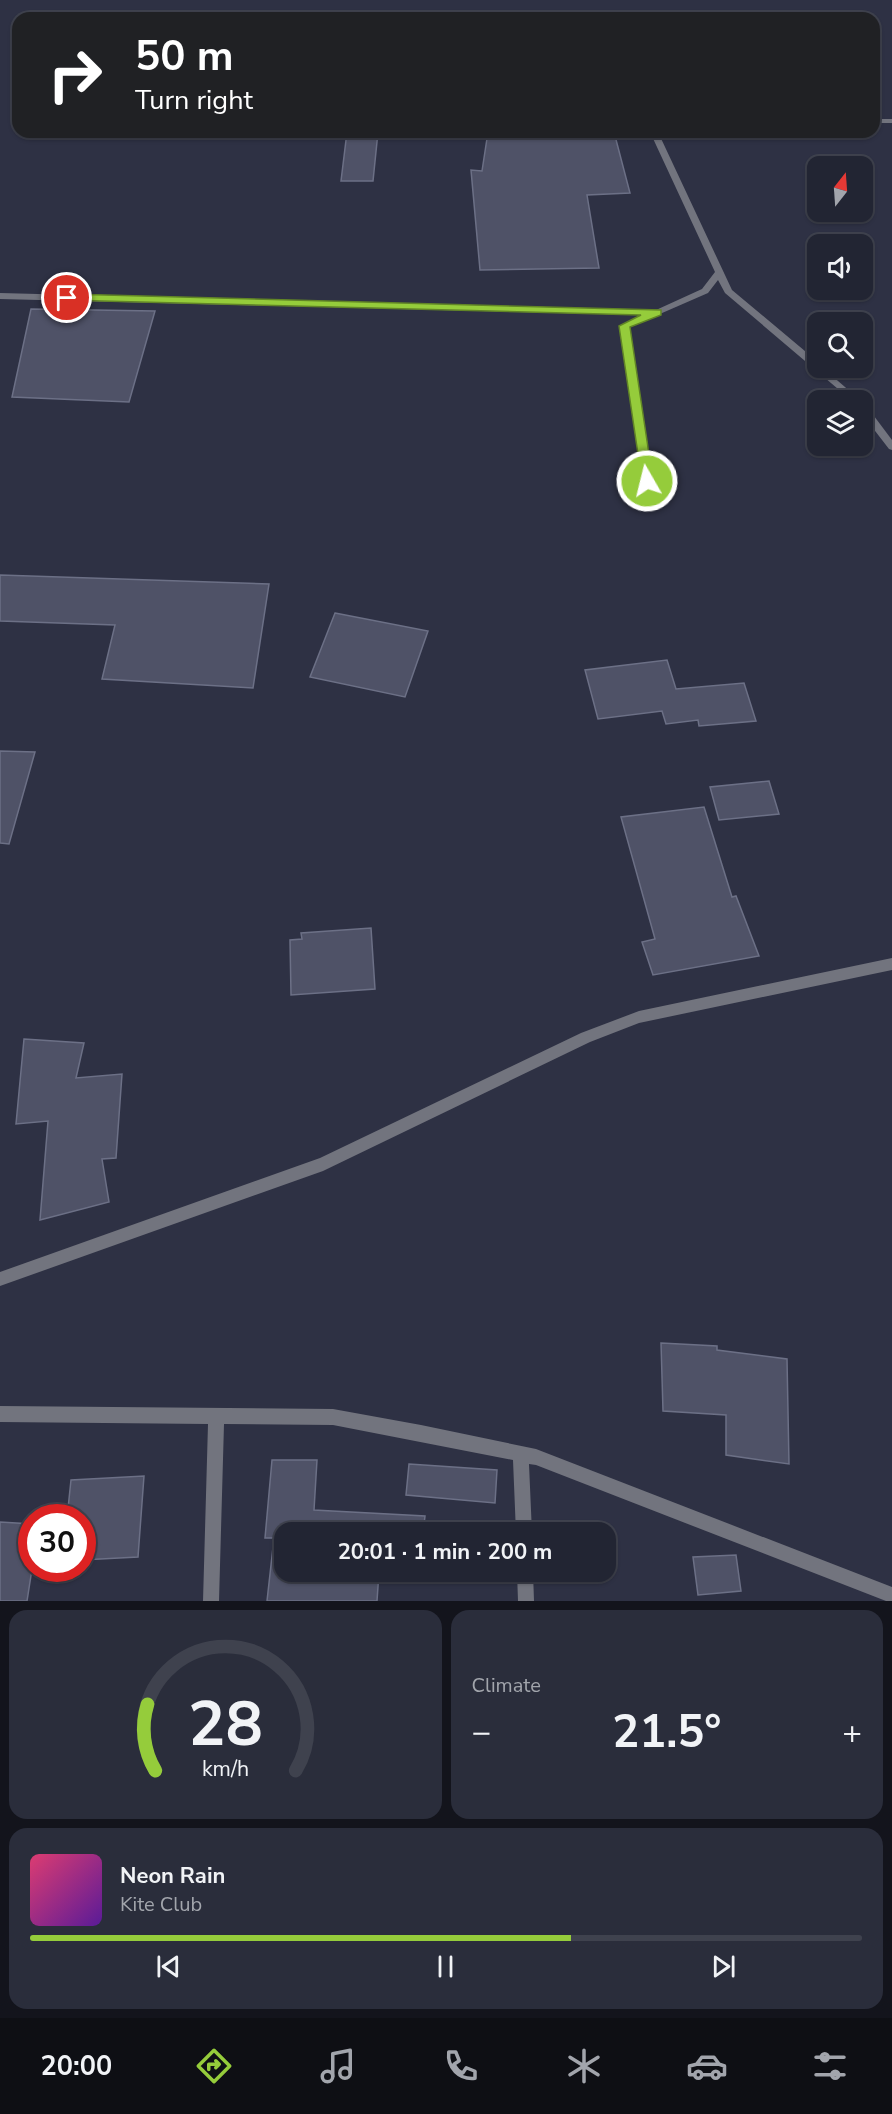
<!DOCTYPE html>
<meta charset="utf-8">
<style>
body{margin:0;font-family:"Nunito Sans",sans-serif;background:#2a2d3b;color:#f1f3f6;height:100vh;display:flex;flex-direction:column;font-size:22px;white-space:nowrap}
*{box-sizing:border-box;margin:0}
p{font-size:20px;color:#a2a5ac}
.icon{flex:none;width:33px;height:33px;fill:none;stroke:currentColor;stroke-width:2;stroke-linecap:round;stroke-linejoin:round}
.map{position:relative;height:1601px;overflow:hidden}
.panel{display:flex;flex-direction:column;gap:9px;padding:9px;background:#13141c;flex:1}
.panel>*{flex:none}
.guide{position:absolute;left:12px;top:12px;width:868px;height:126px;border-radius:18px;box-shadow:0 2px 4px #0004,0 0 0 2px #3f424e;background:#202124;color:#fff;overflow:hidden}
.needle{width:39px;rotate:17deg}
.buttons{position:absolute;left:807px;top:156px;display:grid;gap:12px}
.buttons a{display:grid;place-items:center;width:66px;height:66px;border-radius:12px;background:#222533;box-shadow:0 2px 4px #0004,0 0 0 2px #3f424e;font-size:30px}
.speed{position:absolute;left:18px;top:1504px;display:flex;gap:12px;font-size:30px;font-weight:700;text-align:center}
.speed>*{display:grid;place-content:center;width:78px;height:78px;border-radius:50%;background:#222533;box-shadow:0 2px 4px #0004,0 0 0 2px #3f424e;line-height:1}
.speed .limit{border:9px solid #d22;background:#fff;color:#111}
.pin{position:absolute;display:grid;place-items:center;width:51px;height:51px;color:#fff;margin:-26px;border:3px solid #fff;border-radius:50%;box-shadow:0 2px 6px #0007}
.me{position:absolute;width:66px;margin:-33px;rotate:352deg;stroke-linejoin:round;filter:drop-shadow(0 0 4px #0008)}
.turn{display:flex;align-items:center;gap:21px;height:126px;padding:0 24px;font-size:27px}
.turn .icon{width:78px;height:78px;stroke-width:2.5}
.turn b{display:block;font-size:42px;line-height:51px}
.big{font-size:45px;font-weight:700;line-height:1.1}
.panel .card{flex:1;display:flex;flex-direction:column;justify-content:center;gap:9px;min-width:0;padding:0 21px;border-radius:18px;background:#2a2d3b}
.panel .dial{align-items:center;gap:0}
.dial svg{height:156px;overflow:visible;fill:none;stroke:#3f424e;stroke-width:7;stroke-linecap:round;text-anchor:middle}
.dial text{fill:#f1f3f6;stroke:none}
.song{display:flex;align-items:center;gap:18px}
.cover{width:72px;height:72px;border-radius:9px;background:linear-gradient(135deg,hsl(340 70% 55%),hsl(270 70% 35%))}
.played{height:6px;border-radius:3px;background:linear-gradient(90deg,#95cc3b 65%,#3f424e 65%)}
.keys{display:flex;justify-content:space-around;direction:ltr}
.heat{display:flex;justify-content:space-between;align-items:center;font-size:33px;direction:ltr}
.panel .tiles{flex:1;display:grid;gap:9px;grid-template-columns:1fr 1fr}
.card:last-child{grid-column:span 2}
.trip{position:absolute;left:274px;top:1522px;width:342px;height:60px;border-radius:18px;background:#222533;box-shadow:0 2px 4px #0004,0 0 0 2px #3f424e;font-weight:700;line-height:60px;text-align:center}
.tabs{display:flex;height:96px;justify-content:space-around;align-items:center;background:#0e0f14;color:#a2a5ac}
.tabs .icon{width:42px;height:42px}
.tabs .on{color:#95cc3b}
.tabs b{font-size:27px;color:#f1f3f6}
.map>svg:first-child{display:block}
.building{fill:#4f5267;stroke:#6c7086;stroke-width:1.5}
.lines{fill:none;stroke-linecap:round;stroke-linejoin:round}
.street{fill:#72747e;fill-rule:evenodd}
.route{fill:#95cc3b;stroke:#618526;stroke-width:1.5}
</style>
<div class="map">
<svg width="892" height="1601" viewBox="0 0 892 1601">
<rect width="100%" height="100%" fill="#2e3144"/>
<path class="building" d="M 347,132 L 378,132 L 373,181 L 341,181 Z
M 488,132 L 614,132 L 630,193 L 587,195 L 599,268 L 480,270 L 471,170 L 482,171 Z
M 31,309 L 155,311 L 129,402 L 12,397 Z
M 0,575 L 269,584 L 253,688 L 102,679 L 115,625 L 0,621 Z
M 335,613 L 428,631 L 405,697 L 310,677 Z
M 667,660 L 676,689 L 744,683 L 756,721 L 699,726 L 698,720 L 666,724 L 662,711 L 598,719 L 585,670 Z
M 0,751 L 35,752 L 9,844 L 0,843 Z
M 769,781 L 779,814 L 719,820 L 710,787 Z
M 704,807 L 732,897 L 736,896 L 759,956 L 653,975 L 642,942 L 655,939 L 621,817 Z
M 371,928 L 375,989 L 291,995 L 290,940 L 302,939 L 301,933 Z
M 24,1039 L 84,1043 L 76,1078 L 122,1074 L 116,1158 L 102,1159 L 109,1202 L 40,1220 L 48,1121 L 16,1124 Z
M 661,1343 L 717,1346 L 717,1350 L 787,1359 L 789,1464 L 726,1455 L 726,1415 L 663,1411 Z
M 272,1460 L 317,1460 L 314,1510 L 425,1516 L 423,1533 L 285,1533 L 285,1572 L 379,1572 L 377,1601 L 267,1601 L 274,1538 L 265,1538 Z
M 409,1464 L 497,1470 L 495,1503 L 406,1495 Z
M 144,1476 L 138,1557 L 82,1560 L 82,1518 L 67,1518 L 71,1480 Z
M 0,1522 L 32,1524 L 32,1569 L 27,1601 L 0,1601 Z
M 736,1555 L 741,1591 L 698,1595 L 693,1557 Z"/>
<g class="lines">
<path class="street" d="M 874,119 L 892,119 L 892,123 L 874,123 Z
M 650,132 L 658,132 L 732,290 L 818,362 L 818,368 L 823,368 L 860,400 L 851,400 L 725,293 L 718,280 L 708,293 L 630,327 L 652,481 L 647,485 L 642,481 L 620,326 L 642,315 L 0,299 L 0,293 L 656,310 L 702,289 L 715,272 Z
M 862,403 L 865,404 L 892,440 L 892,450 L 889,449 L 862,414 Z
M 892,958 L 892,970 L 639,1023 L 590,1042 L 323,1171 L 0,1286 L 0,1272 L 320,1158 L 581,1033 L 639,1011 Z
M 0,1406 L 333,1409 L 421,1425 L 536,1449 L 892,1587 L 892,1601 L 886,1601 L 536,1465 L 529,1464 L 532,1533 L 516,1533 L 513,1460 L 333,1425 L 224,1424 L 219,1601 L 203,1601 L 208,1424 L 0,1422 Z
M 517,1572 L 533,1572 L 534,1601 L 518,1601 Z"/>
</g>
<path class="route" d="M 67,294 L 661,310 L 661,315 L 630,327 L 653,481 L 647,485 L 642,481 L 619,326 L 641,315 L 63,300 L 63,295 Z"/>
</svg>
<div class="buttons">
<a><svg class="needle" viewBox="-14 -14 28 28"><path d="M0-13l5 13h-10z" fill="#e53935"/><path d="M0 13l5-13h-10z" fill="#a2a5ac"/></svg></a>
<a><svg class="icon" aria-label="sound" viewBox="0 0 24 24"><path d="M4 9h4l5-4v14l-5-4H4zM17 9q2 3 0 6"/></svg></a>
<a><svg class="icon" aria-label="search" viewBox="0 0 24 24"><circle cx="10" cy="10" r="6"/><path d="M15 15l6 6"/></svg></a>
<a><svg class="icon" aria-label="layers" viewBox="0 0 24 24"><path d="M12 4l9 5-9 5-9-5zM3 14l9 5 9-5"/></svg></a>
</div>
<div class="speed"><div class="limit">30</div></div>
<div class="pin" style="left:67px;top:298px;background:#d93025"><svg class="icon" aria-label="arrive" viewBox="0 0 24 24"><path d="M6 21V4h12l-3 4 3 4H6"/></svg></div>
<svg class="me" style="left:647px;top:481px" viewBox="-20 -20 40 40"><circle r="17" fill="#95cc3b" stroke="#fff" stroke-width="3"/><path d="M0-11L8 9 0 5-8 9z" fill="#fff"/></svg>
<div class="trip">20:01 · 1 min · 200 m</div>
<div class="guide">
<div class="turn"><svg class="icon" aria-label="right" viewBox="0 0 24 24"><path d="M7 20v-9h11M14 6l5 5-5 5"/></svg><div><b>50 m</b>Turn right</div></div>
</div>
</div>
<section class="panel">
<div class="tiles">
<div class="card dial"><svg viewBox="0 0 100 80">
<path d="M14 69A42 42 0 1 1 86 69"/>
<path d="M14 69A42 42 0 0 1 10 35" stroke="#95cc3b"/>
<text x="50" y="56" font-size="32" font-weight="700">28</text>
<text x="50" y="72" font-size="11">km/h</text>
</svg></div>
<div class="card"><p>Climate</p>
<div class="heat"><a>−</a><b class="big">21.5°</b><a>+</a></div>
</div>
<div class="card">
<div class="song"><i class="cover"></i><div><b>Neon Rain</b><p>Kite Club</p></div></div>
<div class="played"></div>
<div class="keys"><svg class="icon" aria-label="previous" viewBox="0 0 24 24"><path d="M18 5L8 12l10 7zM5 5v14"/></svg><svg class="icon" aria-label="pause" viewBox="0 0 24 24"><path d="M8 5v14M16 5v14"/></svg><svg class="icon" aria-label="next" viewBox="0 0 24 24"><path d="M6 5l10 7-10 7zM19 5v14"/></svg></div>
</div>
</div>
</section>
<nav class="tabs">
<b>20:00</b>
<svg class="icon on" aria-label="directions" viewBox="0 0 24 24"><path d="M12 3l9 9-9 9-9-9zM9 14v-3h6M13 9l2 2-2 2"/></svg>
<svg class="icon" aria-label="music" viewBox="0 0 24 24"><path d="M9 18V5l10-2v13"/><circle cx="6" cy="18" r="3"/><circle cx="16" cy="16" r="3"/></svg>
<svg class="icon" aria-label="phone" viewBox="0 0 24 24"><path d="M5 4h4l2 5-3 2q2 4 5 5l2-3 5 2v4C11 20 4 13 5 4z"/></svg>
<svg class="icon" aria-label="climate" viewBox="0 0 24 24"><path d="M12 3v18M4 7l16 10M4 17L20 7"/></svg>
<svg class="icon" aria-label="car" viewBox="0 0 24 24"><path d="M5 17H2v-5l4-1 3-4h7l3 4 3 1v5h-3M9 17h6M6 11h13"/><circle cx="7" cy="17" r="2"/><circle cx="17" cy="17" r="2"/></svg>
<svg class="icon" aria-label="filters" viewBox="0 0 24 24"><path d="M4 7h16M4 17h16"/><circle cx="9" cy="7" r="2"/><circle cx="15" cy="17" r="2"/></svg>
</nav>
